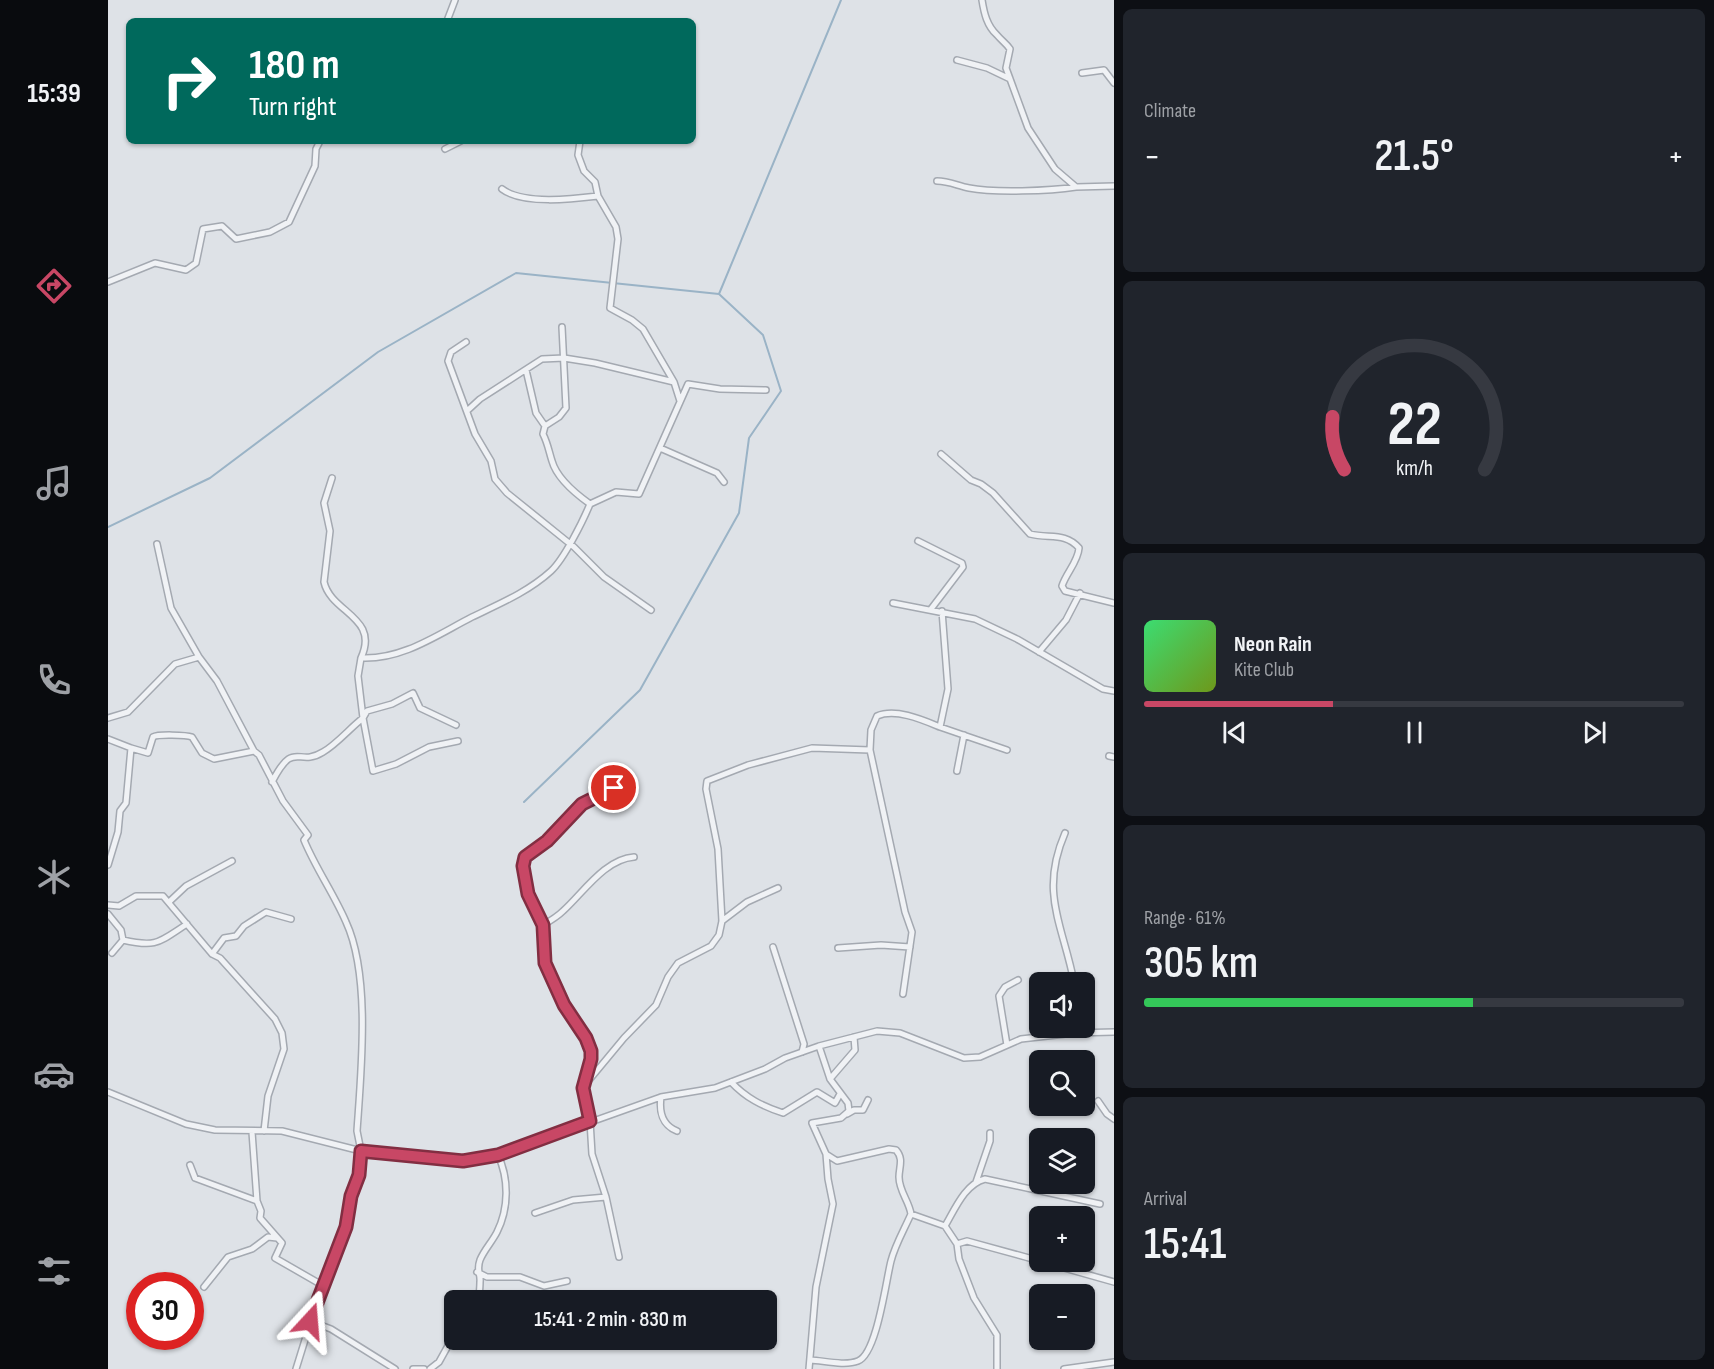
<!DOCTYPE html>
<meta charset="utf-8">
<style>
body{margin:0;font-family:"Sofia Sans Condensed",sans-serif;background:#20242c;color:#f1f3f6;height:100vh;display:flex;flex-direction:column;font-size:22px;white-space:nowrap}
*{box-sizing:border-box;margin:0}
p{font-size:20px;color:#9ea1a6}
.icon{flex:none;width:33px;height:33px;fill:none;stroke:currentColor;stroke-width:2;stroke-linecap:round;stroke-linejoin:round}
.map{position:relative;flex:1;overflow:hidden}
.sheet{display:flex;flex-direction:column;gap:9px;padding:9px;background:#0d0f14;width:600px}
.sheet>*{flex:none}
.guide{position:absolute;left:18px;top:18px;width:570px;height:126px;border-radius:9px;box-shadow:0 2px 4px #0004;background:#00695c;color:#fff;overflow:hidden}
.buttons{position:absolute;left:921px;top:972px;display:grid;gap:12px}
.buttons a{display:grid;place-items:center;width:66px;height:66px;border-radius:9px;background:#171b24;box-shadow:0 2px 4px #0004;font-size:30px}
.speed{position:absolute;left:18px;top:1272px;display:flex;gap:12px;font-size:30px;font-weight:700;text-align:center}
.speed>*{display:grid;place-content:center;width:78px;height:78px;border-radius:50%;background:#171b24;box-shadow:0 2px 4px #0004;line-height:1}
.speed .limit{border:9px solid #d22;background:#fff;color:#111}
.pin{position:absolute;display:grid;place-items:center;width:51px;height:51px;color:#fff;margin:-26px;border:3px solid #fff;border-radius:50%;box-shadow:0 2px 6px #0007}
.me{position:absolute;width:66px;margin:-33px;rotate:19deg;stroke-linejoin:round;filter:drop-shadow(0 0 4px #0008)}
.turn{display:flex;align-items:center;gap:21px;height:126px;padding:0 24px;font-size:27px}
.turn .icon{width:78px;height:78px;stroke-width:2.5}
.turn b{display:block;font-size:42px;line-height:51px}
.big{font-size:45px;font-weight:600;line-height:1.1}
.sheet .card{flex:1;display:flex;flex-direction:column;justify-content:center;gap:9px;min-width:0;padding:0 21px;border-radius:9px;background:#20242c}
.sheet .dial{align-items:center;gap:0}
.dial svg{height:156px;overflow:visible;fill:none;stroke:#363941;stroke-width:7;stroke-linecap:round;text-anchor:middle}
.dial text{fill:#f1f3f6;stroke:none}
.song{display:flex;align-items:center;gap:18px}
.cover{width:72px;height:72px;border-radius:9px;background:linear-gradient(135deg,hsl(140 70% 55%),hsl(80 70% 35%))}
.played{height:6px;border-radius:3px;background:linear-gradient(90deg,#c84765 35%,#363941 35%)}
.keys{display:flex;justify-content:space-around;direction:ltr}
.heat{display:flex;justify-content:space-between;align-items:center;font-size:33px;direction:ltr}
.charge{height:9px;border-radius:4px;background:linear-gradient(90deg,#34c759 61%,#363941 0)}
.trip{position:absolute;left:336px;top:1290px;width:333px;height:60px;border-radius:9px;background:#171b24;box-shadow:0 2px 4px #0004;font-weight:600;line-height:60px;text-align:center}
main{display:flex;flex:1;min-height:0}
.dock{display:flex;flex-direction:column;width:108px;justify-content:space-around;align-items:center;background:#090b0e;color:#9ea1a6}
.dock .icon{width:42px;height:42px}
.dock .selected{color:#c84765}
.dock b{font-size:27px;color:#f1f3f6}
.map>svg:first-child{display:block}
.lines{fill:none;stroke-linecap:round;stroke-linejoin:round}
.stream{stroke:#9ab3c6;stroke-width:2}
.street-casing{stroke:#a4a9b1;stroke-width:8}
.street{stroke:#f0f2f5;stroke-width:5}
.route-casing{stroke:#822e42;stroke-width:15}
.route{stroke:#c84765;stroke-width:10}
</style>
<main>
<nav class="dock">
<b>15:39</b>
<svg class="icon selected" aria-label="directions" viewBox="0 0 24 24"><path d="M12 3l9 9-9 9-9-9zM9 14v-3h6M13 9l2 2-2 2"/></svg>
<svg class="icon" aria-label="music" viewBox="0 0 24 24"><path d="M9 18V5l10-2v13"/><circle cx="6" cy="18" r="3"/><circle cx="16" cy="16" r="3"/></svg>
<svg class="icon" aria-label="phone" viewBox="0 0 24 24"><path d="M5 4h4l2 5-3 2q2 4 5 5l2-3 5 2v4C11 20 4 13 5 4z"/></svg>
<svg class="icon" aria-label="climate" viewBox="0 0 24 24"><path d="M12 3v18M4 7l16 10M4 17L20 7"/></svg>
<svg class="icon" aria-label="car" viewBox="0 0 24 24"><path d="M5 17H2v-5l4-1 3-4h7l3 4 3 1v5h-3M9 17h6M6 11h13"/><circle cx="7" cy="17" r="2"/><circle cx="17" cy="17" r="2"/></svg>
<svg class="icon" aria-label="filters" viewBox="0 0 24 24"><path d="M4 7h16M4 17h16"/><circle cx="9" cy="7" r="2"/><circle cx="15" cy="17" r="2"/></svg>
</nav>
<div class="map">
<svg width="1006" height="1369" viewBox="0 0 1006 1369">
<rect width="100%" height="100%" fill="#dee2e7"/>
<g class="lines">
<path class="stream" d="M 0,527 L 102,478 L 270,352 L 408,273 L 611,294
M 416,802 L 532,690 L 631,513 L 641,438 L 673,391 L 655,335 L 611,294 L 733,0"/>
<defs>
<path id="street" d="M 874,0 C 876,13 879,26 889,35 C 894,41 898,43 902,49 L 898,68 L 920,128 L 947,169 L 968,187 L 1006,186
M 339,21 L 347,0
M 849,60 L 879,68 L 902,79
M 974,73 L 996,70 L 1006,83
M 472,141 L 470,155 L 476,171 L 487,182 L 490,196 L 508,227 L 510,239 L 502,308 L 524,320 L 535,329 L 566,382
M 337,149 L 353,141
M 829,181 C 841,181 850,186 861,188 C 886,193 942,191 968,187
M 394,189 C 415,205 465,199 490,196
M 0,282 L 47,263 L 78,270 L 88,263 L 95,229 L 114,226 L 128,239 L 162,232 L 181,222 L 207,166 L 208,149 L 212,141
M 454,327 L 458,408 L 451,417 L 437,426 L 435,434 C 440,444 441,452 444,461 C 449,479 468,494 482,504
M 358,342 L 343,352 L 340,361 L 367,434 L 383,461 L 387,479 L 399,493 L 466,547 L 496,577 L 543,610
M 418,370 L 428,413 L 437,426
M 360,410 L 372,399 L 434,359 L 456,358 L 487,363 L 566,382 L 572,401
M 552,448 L 609,473 L 616,482
M 833,454 L 863,480 L 873,484 L 885,493 L 922,534 C 941,539 957,532 971,548 C 970,562 958,573 954,586 L 957,591 L 1006,603
M 224,478 L 216,503 L 222,531 L 216,582 C 223,613 272,617 253,658
M 810,541 L 854,563 L 855,567 L 823,609
M 785,603 L 867,619 L 909,639 L 995,689 L 1006,691
M 931,652 L 958,620 L 972,593
M 91,657 L 109,681 L 146,751
M 0,718 L 20,712 L 67,664 L 91,657 L 63,608 L 49,544
M 348,725 L 312,708 L 305,693 L 284,704 L 259,711 L 255,718 L 265,771 L 288,764 L 321,747 L 350,741
M 832,727 L 899,750
M 0,739 L 23,748
M 1001,756 L 1006,757
M 849,771 L 856,735
M 164,782 C 187,738 189,768 215,752 C 229,744 242,728 255,718 L 250,676 L 253,658 C 294,660 329,635 364,617 C 391,604 420,592 443,571 C 456,559 475,521 482,504 L 508,492 L 531,494 L 580,384 L 612,389 L 658,390
M 957,833 C 931,893 955,925 966,982
M 0,865 L 10,832 L 12,811 L 18,803 L 23,748 L 40,753 L 45,737 C 50,734 78,735 84,737 L 94,753 L 106,759 L 146,751 L 151,755 L 175,801 L 200,835 L 196,840 C 208,869 226,894 238,922 C 263,976 253,1072 249,1131 L 253,1151 L 251,1175 L 243,1196 L 238,1227 L 214,1285 L 188,1369
M 61,902 L 78,886 L 124,861
M 0,905 L 11,906 L 28,896 L 55,896 L 104,954 L 112,958 L 167,1019 L 174,1033 L 176,1049 L 160,1096 L 156,1131
M 0,914 L 13,930 L 15,940 C 49,948 51,942 79,924
M 614,921 L 639,902 L 670,888
M 435,925 C 442,921 449,917 455,911 C 475,893 497,859 526,857
M 665,947 L 696,1044 L 694,1052
M 730,948 L 773,945 L 802,947
M 4,953 L 15,940
M 104,954 L 116,938 L 128,936 L 136,926 L 158,912 L 183,919
M 795,994 L 804,932 L 797,912 L 762,750 L 763,730 L 769,716 C 788,708 815,720 832,727 L 840,689 L 834,611
M 899,1045 L 891,996 L 897,987 L 910,980
M 711,1046 L 769,1031 L 792,1033 L 856,1058 L 872,1057 L 913,1039 L 966,1033 L 1006,1032
M 722,1079 L 747,1050 L 746,1037
M 623,1082 C 638,1098 654,1106 675,1113 L 709,1092 L 727,1103 L 732,1094
M 477,1085 L 516,1038 L 548,1005 L 560,977 L 570,963 L 603,946 L 611,935 L 614,921 L 610,849 L 598,789 L 599,781 L 640,765 L 704,748 L 762,750
M 0,1092 L 78,1124 L 107,1130 L 174,1131 L 253,1151 L 355,1161 L 390,1155 L 553,1097 L 607,1088 L 657,1069 L 677,1058 L 711,1046 L 722,1079 L 740,1103 L 741,1111 L 733,1118 L 704,1123 L 718,1154 L 720,1179 L 725,1204 L 708,1287 L 701,1369
M 553,1097 C 551,1111 554,1125 569,1131
M 990,1101 L 999,1114 L 1006,1119
M 739,1114 L 746,1110 L 755,1110 L 760,1100
M 144,1132 L 149,1201 L 153,1211 L 152,1218 L 174,1243 L 167,1258 L 214,1285
M 82,1165 L 87,1178 L 149,1201
M 868,1182 L 882,1141 L 882,1133
M 427,1213 L 465,1200 L 498,1197
M 803,1214 L 837,1226
M 849,1244 L 837,1226 C 847,1209 857,1184 877,1179 L 992,1204
M 511,1257 L 498,1197 L 484,1154 L 482,1121 L 475,1088 L 483,1059 L 483,1051 L 478,1038 L 456,1005 L 437,963 L 435,925 L 420,894 L 415,865 L 417,857 L 439,841 L 474,804 L 519,781
M 935,1262 L 1006,1282
M 369,1272 L 379,1277 L 412,1277 L 436,1286 L 459,1281
M 96,1287 L 120,1257 L 144,1249 L 160,1237 L 169,1238
M 371,1300 C 371,1295 372,1288 372,1282 C 373,1273 368,1271 372,1260 C 376,1250 384,1242 389,1232 C 401,1208 401,1179 390,1155
M 202,1321 L 223,1329 L 287,1369
M 703,1360 C 717,1361 737,1366 750,1361 C 769,1354 778,1280 783,1261 C 787,1245 796,1230 803,1214 C 801,1201 791,1191 791,1177 C 791,1167 796,1159 788,1150 L 781,1149 L 729,1161 L 718,1154
M 305,1369 L 316,1369
M 322,1369 L 331,1362 L 346,1335
M 889,1369 L 889,1335 L 866,1298 L 851,1259 L 849,1244 L 859,1241 L 932,1261
M 956,1369 L 1006,1362"/>
</defs>
<use href="#street" class="street-casing"/>
<use href="#street" class="street"/>
</g>
<g class="lines">
<defs>
<path id="route" d="M 202,1321 L 238,1227 L 243,1196 L 251,1175 L 253,1151 L 355,1161 L 390,1155 L 482,1121 L 475,1088 L 483,1059 L 483,1051 L 478,1038 L 456,1005 L 437,963 L 435,925 L 420,894 L 415,866 L 417,857 L 439,841 L 474,804 L 506,788"/>
</defs>
<use href="#route" class="route-casing"/>
<use href="#route" class="route"/>
</g>
</svg>
<div class="buttons">
<a><svg class="icon" aria-label="sound" viewBox="0 0 24 24"><path d="M4 9h4l5-4v14l-5-4H4zM17 9q2 3 0 6"/></svg></a>
<a><svg class="icon" aria-label="search" viewBox="0 0 24 24"><circle cx="10" cy="10" r="6"/><path d="M15 15l6 6"/></svg></a>
<a><svg class="icon" aria-label="layers" viewBox="0 0 24 24"><path d="M12 4l9 5-9 5-9-5zM3 14l9 5 9-5"/></svg></a>
<a>+</a>
<a>−</a>
</div>
<div class="speed"><div class="limit">30</div></div>
<div class="pin" style="left:506px;top:788px;background:#d93025"><svg class="icon" aria-label="arrive" viewBox="0 0 24 24"><path d="M6 21V4h12l-3 4 3 4H6"/></svg></div>
<svg class="me" style="left:202px;top:1321px" viewBox="-20 -20 40 40"><path d="M0-17L14 15 0 8-14 15z" fill="#c84765" stroke="#fff" stroke-width="4"/></svg>
<div class="trip">15:41 · 2 min · 830 m</div>
<div class="guide">
<div class="turn"><svg class="icon" aria-label="right" viewBox="0 0 24 24"><path d="M7 20v-9h11M14 6l5 5-5 5"/></svg><div><b>180 m</b>Turn right</div></div>
</div>
</div>
<section class="sheet">
<div class="card"><p>Climate</p>
<div class="heat"><a>−</a><b class="big">21.5°</b><a>+</a></div>
</div>
<div class="card dial"><svg viewBox="0 0 100 80">
<path d="M14 69A42 42 0 1 1 86 69"/>
<path d="M14 69A42 42 0 0 1 8 42" stroke="#c84765"/>
<text x="50" y="56" font-size="32" font-weight="700">22</text>
<text x="50" y="72" font-size="11">km/h</text>
</svg></div>
<div class="card">
<div class="song"><i class="cover"></i><div><b>Neon Rain</b><p>Kite Club</p></div></div>
<div class="played"></div>
<div class="keys"><svg class="icon" aria-label="previous" viewBox="0 0 24 24"><path d="M18 5L8 12l10 7zM5 5v14"/></svg><svg class="icon" aria-label="pause" viewBox="0 0 24 24"><path d="M8 5v14M16 5v14"/></svg><svg class="icon" aria-label="next" viewBox="0 0 24 24"><path d="M6 5l10 7-10 7zM19 5v14"/></svg></div>
</div>
<div class="card"><p>Range · 61%</p><b class="big">305 km</b><div class="charge"></div></div>
<div class="card"><p>Arrival</p><b class="big">15:41</b></div>
</section>
</main>
